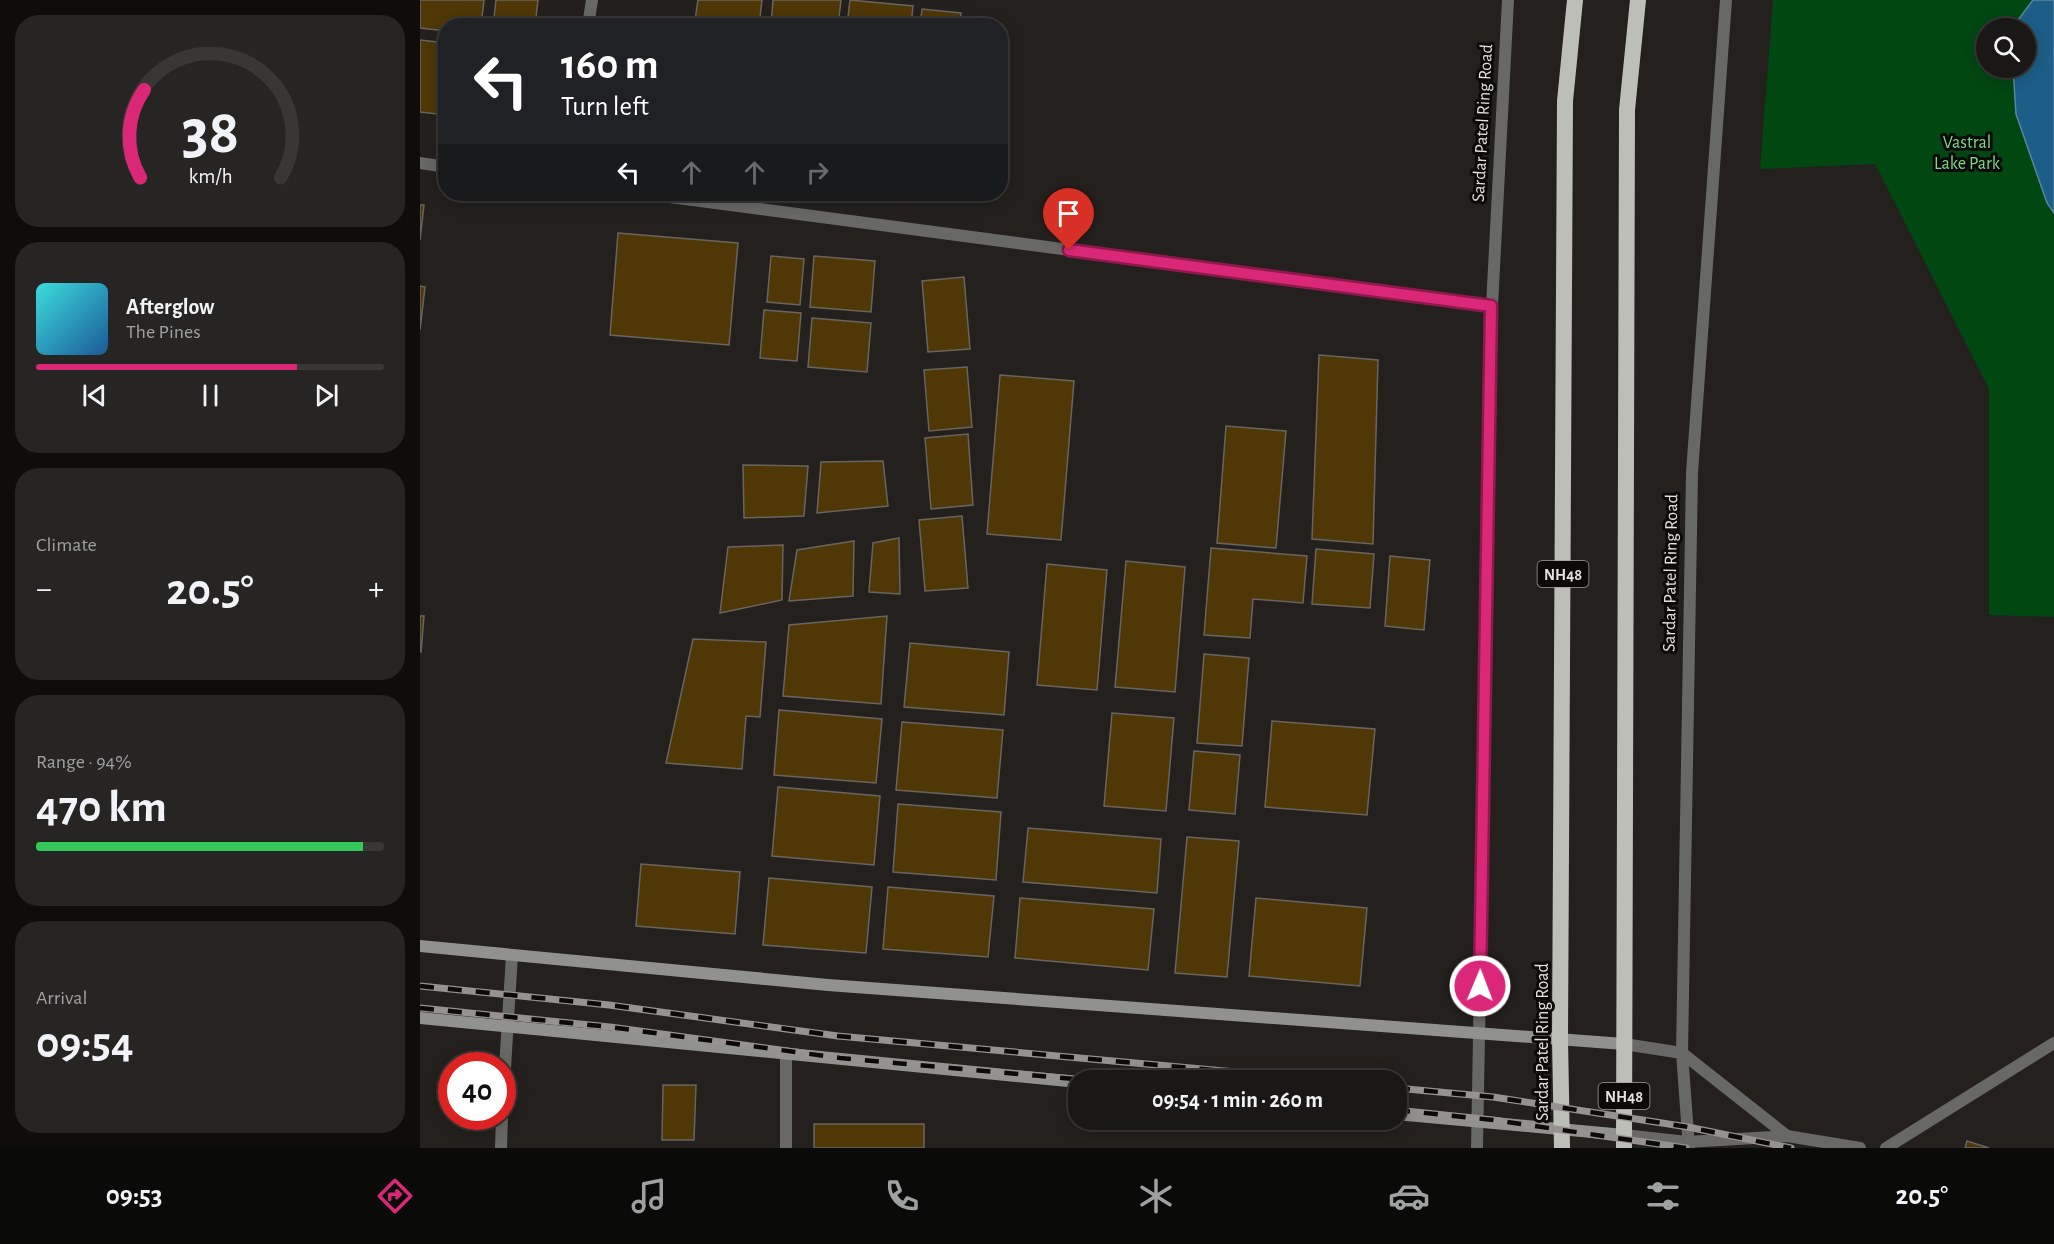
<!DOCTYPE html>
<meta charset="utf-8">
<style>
body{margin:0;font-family:"Alegreya Sans",sans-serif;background:#272523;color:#f1f3f6;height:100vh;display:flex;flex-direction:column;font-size:22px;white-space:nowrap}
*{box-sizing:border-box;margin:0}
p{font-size:20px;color:#9fa0a1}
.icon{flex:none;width:33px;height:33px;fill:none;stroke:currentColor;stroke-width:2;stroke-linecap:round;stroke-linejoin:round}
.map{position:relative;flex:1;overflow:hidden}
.sheet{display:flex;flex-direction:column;gap:15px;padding:15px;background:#0e0d0c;width:420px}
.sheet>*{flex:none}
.hud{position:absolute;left:18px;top:18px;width:570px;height:183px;border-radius:24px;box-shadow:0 3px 15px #0003,0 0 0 2px #383735;background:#202124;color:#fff;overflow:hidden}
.controls{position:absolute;left:1556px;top:18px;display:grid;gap:12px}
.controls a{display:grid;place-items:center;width:60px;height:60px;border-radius:50%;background:#1a1816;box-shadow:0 3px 15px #0003,0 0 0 2px #383735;font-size:30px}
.speed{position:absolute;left:18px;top:1052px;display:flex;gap:12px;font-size:30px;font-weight:700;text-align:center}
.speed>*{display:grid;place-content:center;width:78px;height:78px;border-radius:50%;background:#1a1816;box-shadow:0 3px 15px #0003,0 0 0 2px #383735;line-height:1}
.speed .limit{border:9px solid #d22;background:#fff;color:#111}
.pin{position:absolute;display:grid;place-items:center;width:51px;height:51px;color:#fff;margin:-62px -26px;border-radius:50% 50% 50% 0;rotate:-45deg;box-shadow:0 0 6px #0007}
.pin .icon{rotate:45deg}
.me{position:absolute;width:66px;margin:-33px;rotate:1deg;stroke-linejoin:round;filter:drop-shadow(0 0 4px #0008)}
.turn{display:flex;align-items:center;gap:21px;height:126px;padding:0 24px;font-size:27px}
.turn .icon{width:78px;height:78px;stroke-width:2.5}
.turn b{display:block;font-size:42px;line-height:51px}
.lanes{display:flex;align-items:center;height:57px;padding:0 24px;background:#0003;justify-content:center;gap:30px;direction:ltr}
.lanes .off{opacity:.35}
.big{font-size:45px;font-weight:700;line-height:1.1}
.sheet .tile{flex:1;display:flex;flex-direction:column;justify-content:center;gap:9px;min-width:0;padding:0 21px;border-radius:24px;background:#272523}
.sheet .dial{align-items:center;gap:0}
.dial svg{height:156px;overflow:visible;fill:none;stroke:#383735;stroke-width:7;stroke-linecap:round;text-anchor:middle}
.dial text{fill:#f1f3f6;stroke:none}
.song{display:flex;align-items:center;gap:18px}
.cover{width:72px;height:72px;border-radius:9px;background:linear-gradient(135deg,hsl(180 70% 55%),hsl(210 70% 35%))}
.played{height:6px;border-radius:3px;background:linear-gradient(90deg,#db2777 75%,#383735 75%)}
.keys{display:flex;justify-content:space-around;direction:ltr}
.heat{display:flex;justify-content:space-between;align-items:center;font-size:33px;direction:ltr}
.charge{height:9px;border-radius:4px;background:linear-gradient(90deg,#34c759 94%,#383735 0)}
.trip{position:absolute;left:648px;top:1070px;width:339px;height:60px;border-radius:24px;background:#1a1816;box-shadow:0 3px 15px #0003,0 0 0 2px #383735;font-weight:700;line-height:60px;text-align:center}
.dock{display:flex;height:96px;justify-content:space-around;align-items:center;background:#0a0a09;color:#9fa0a1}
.dock .icon{width:42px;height:42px}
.dock .active{color:#db2777}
.dock b{font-size:27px;color:#f1f3f6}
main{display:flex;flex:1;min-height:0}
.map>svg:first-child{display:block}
.green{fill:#004712;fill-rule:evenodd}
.water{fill:#1c5e87;stroke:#5885a1;stroke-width:1.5}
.building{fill:#4f3706;stroke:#686561;stroke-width:1.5}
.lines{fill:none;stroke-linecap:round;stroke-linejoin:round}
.service{stroke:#686866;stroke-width:12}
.minor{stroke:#686866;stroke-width:12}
.tertiary{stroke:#686866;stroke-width:12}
.secondary{stroke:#91918d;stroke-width:12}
.trunk{stroke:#bebeb9;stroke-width:16}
.rail-casing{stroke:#959290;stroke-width:7}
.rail{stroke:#0b0a09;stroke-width:4.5;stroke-dasharray:14;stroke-linecap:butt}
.route-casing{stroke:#8e194d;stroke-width:15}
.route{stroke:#db2777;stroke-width:10}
.labels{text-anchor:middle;stroke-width:6;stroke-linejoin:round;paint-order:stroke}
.shield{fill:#0b0a09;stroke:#a2a09f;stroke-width:1.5}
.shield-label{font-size:16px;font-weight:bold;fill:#e3e1df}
.street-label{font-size:18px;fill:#e3e1df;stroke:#0b0a09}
.park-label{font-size:18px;fill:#7ddb88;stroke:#0b0a09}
</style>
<main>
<section class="sheet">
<div class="tile dial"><svg viewBox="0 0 100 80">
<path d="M14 69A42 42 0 1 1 86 69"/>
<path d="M14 69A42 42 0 0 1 16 24" stroke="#db2777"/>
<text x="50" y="56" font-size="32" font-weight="700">38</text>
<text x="50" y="72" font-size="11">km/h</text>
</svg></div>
<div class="tile">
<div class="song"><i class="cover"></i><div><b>Afterglow</b><p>The Pines</p></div></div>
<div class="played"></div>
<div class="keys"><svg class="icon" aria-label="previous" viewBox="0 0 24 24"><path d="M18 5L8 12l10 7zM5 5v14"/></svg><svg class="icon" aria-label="pause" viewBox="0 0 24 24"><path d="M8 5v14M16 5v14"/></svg><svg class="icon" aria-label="next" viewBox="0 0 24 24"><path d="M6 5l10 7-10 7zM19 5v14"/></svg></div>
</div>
<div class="tile"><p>Climate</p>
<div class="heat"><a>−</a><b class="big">20.5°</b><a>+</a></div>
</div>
<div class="tile"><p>Range · 94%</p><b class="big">470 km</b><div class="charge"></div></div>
<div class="tile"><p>Arrival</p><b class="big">09:54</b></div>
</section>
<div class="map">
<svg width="1634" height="1148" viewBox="0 0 1634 1148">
<rect width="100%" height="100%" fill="#23201d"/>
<path class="green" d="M 1353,0 L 1634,0 L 1634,617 L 1569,615 L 1569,389 L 1455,164 L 1340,169 ZM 1566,28 L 1605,28 L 1605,68 L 1566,68 Z"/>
<path class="water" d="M 1613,0 L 1634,0 L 1634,213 L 1627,203 L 1596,114 L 1593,68 L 1605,68 L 1605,28 L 1592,28 Z"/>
<path class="building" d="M 0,0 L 64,0 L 61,26 L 26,26 L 26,31 L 0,28 Z
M 76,0 L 118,0 L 115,26 L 73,26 Z
M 278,0 L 342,0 L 339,26 L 275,20 Z
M 353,0 L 421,0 L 418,26 L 351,26 Z
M 430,0 L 493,6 L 491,26 L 427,26 Z
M 502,9 L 541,13 L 540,26 L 500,26 Z
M 0,40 L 26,43 L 26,115 L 0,112 Z
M 0,205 L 4,205 L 0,240 Z
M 198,233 L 318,243 L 309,345 L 190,335 Z
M 351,256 L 384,259 L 380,305 L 347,302 Z
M 394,256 L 455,261 L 451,312 L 390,307 Z
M 544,277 L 550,349 L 508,352 L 502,281 Z
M 0,286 L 5,287 L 0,330 Z
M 344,310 L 381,313 L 377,361 L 340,358 Z
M 392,318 L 451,323 L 447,372 L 388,367 Z
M 899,355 L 958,360 L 953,544 L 892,539 Z
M 547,367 L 552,427 L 509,431 L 504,370 Z
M 580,375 L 654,381 L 641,540 L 567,534 Z
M 806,426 L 866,431 L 856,548 L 797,543 Z
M 548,434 L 553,505 L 511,509 L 505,438 Z
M 463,461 L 468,506 L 397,513 L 401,462 Z
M 323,465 L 388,466 L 384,516 L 324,518 Z
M 542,516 L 548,588 L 505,591 L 499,520 Z
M 479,538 L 480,594 L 449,592 L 453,543 Z
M 434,541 L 433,596 L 369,601 L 377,550 Z
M 363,545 L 362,600 L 300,613 L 308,547 Z
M 791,548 L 887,556 L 883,603 L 833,599 L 830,638 L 784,635 Z
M 896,549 L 954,554 L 950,608 L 892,604 Z
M 970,556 L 1010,560 L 1004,630 L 965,626 Z
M 706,561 L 765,567 L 755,692 L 695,687 Z
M 627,564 L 687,570 L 677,690 L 617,685 Z
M 0,616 L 4,616 L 1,652 L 0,652 Z
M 467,616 L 461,704 L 363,696 L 369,625 Z
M 273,639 L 346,642 L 340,717 L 326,716 L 322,769 L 246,763 Z
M 490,643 L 589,652 L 584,715 L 484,707 Z
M 784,654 L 829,658 L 822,746 L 777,743 Z
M 359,710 L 462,719 L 456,783 L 354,775 Z
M 692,713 L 754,718 L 746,811 L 684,806 Z
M 852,721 L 955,729 L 947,815 L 845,807 Z
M 482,722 L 583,730 L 577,798 L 476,790 Z
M 774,751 L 820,755 L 815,814 L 769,810 Z
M 358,787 L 460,796 L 454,865 L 352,856 Z
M 478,804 L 581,812 L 576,880 L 473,872 Z
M 608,828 L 741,839 L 737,893 L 603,882 Z
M 767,837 L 819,841 L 807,977 L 755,973 Z
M 221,864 L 320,872 L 315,934 L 216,926 Z
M 349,878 L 452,887 L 446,953 L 343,945 Z
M 468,887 L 574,896 L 568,957 L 463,949 Z
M 600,898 L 734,909 L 728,970 L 595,958 Z
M 836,898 L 947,908 L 940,986 L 829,976 Z
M 243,1085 L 276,1085 L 274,1140 L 242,1140 Z
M 394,1124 L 504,1124 L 504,1148 L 394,1148 Z
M 1547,1141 L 1569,1148 L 1545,1148 Z"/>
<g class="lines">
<path class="service" d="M 366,1148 L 366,1053"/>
<path class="minor" d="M 168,26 L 172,0
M 0,163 L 26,167
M 227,194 L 1072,306
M 1262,1053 L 1367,1136
M 82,1116 L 92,955
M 1267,1142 L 1367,1136 L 1440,1148
M 81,1148 L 82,1116
M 1466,1148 L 1634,1043"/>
<path class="tertiary" d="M 1204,1044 L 1262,1053
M 1204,1135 L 1267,1142
M 1057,1148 L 1072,306 L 1088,0
M 1269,1148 L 1262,1053 L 1272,473 L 1306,0"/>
<path class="secondary" d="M 0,946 L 408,985 L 1204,1044
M 0,1018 L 658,1082
M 976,1114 L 1204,1135"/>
<path class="trunk" d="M 1142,1148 L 1140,1039 L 1145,101 L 1155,0
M 1204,1148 L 1207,110 L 1218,0"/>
<defs>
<path id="rail" d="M 0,986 L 189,1005 L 418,1036 L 903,1080
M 0,1008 L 190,1027 L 420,1058 L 665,1080
M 976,1088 L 1073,1097 L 1268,1127 L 1371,1148
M 976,1110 L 1073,1120 L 1266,1148"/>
</defs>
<use href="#rail" class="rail-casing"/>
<use href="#rail" class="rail"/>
</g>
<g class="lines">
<defs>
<path id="route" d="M 649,250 L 1071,306 L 1060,986"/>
</defs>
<use href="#route" class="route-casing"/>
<use href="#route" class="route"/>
</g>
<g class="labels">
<g class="shield">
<rect x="1117.5" y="561" width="51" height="26" rx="4.5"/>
<rect x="1178.5" y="1083" width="51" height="26" rx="4.5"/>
</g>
<g class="shield-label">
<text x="1143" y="580">NH48</text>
<text x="1204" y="1102">NH48</text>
</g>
<g class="street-label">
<text transform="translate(1062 123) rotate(-87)" y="6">Sardar Patel Ring Road</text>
<text transform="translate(1250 573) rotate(-89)" y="6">Sardar Patel Ring Road</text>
<text transform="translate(1122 1042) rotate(-90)" y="6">Sardar Patel Ring Road</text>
</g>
<g class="park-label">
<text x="1547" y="148">Vastral<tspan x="1547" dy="21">Lake Park</tspan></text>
</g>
</g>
</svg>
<div class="controls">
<a><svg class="icon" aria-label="search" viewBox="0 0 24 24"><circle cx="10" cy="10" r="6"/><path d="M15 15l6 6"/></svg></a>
</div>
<div class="speed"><div class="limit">40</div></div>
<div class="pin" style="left:649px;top:250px;background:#d93025"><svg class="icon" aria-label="arrive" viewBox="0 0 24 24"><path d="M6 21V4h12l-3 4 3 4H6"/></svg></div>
<svg class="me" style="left:1060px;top:986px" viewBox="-20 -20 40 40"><circle r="17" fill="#db2777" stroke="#fff" stroke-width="3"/><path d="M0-11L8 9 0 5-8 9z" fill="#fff"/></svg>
<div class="trip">09:54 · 1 min · 260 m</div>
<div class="hud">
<div class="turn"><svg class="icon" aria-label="left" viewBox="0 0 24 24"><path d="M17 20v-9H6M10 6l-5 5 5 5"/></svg><div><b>160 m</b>Turn left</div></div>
<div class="lanes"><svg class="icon" aria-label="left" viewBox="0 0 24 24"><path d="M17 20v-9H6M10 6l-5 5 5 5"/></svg><svg class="icon off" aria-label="ahead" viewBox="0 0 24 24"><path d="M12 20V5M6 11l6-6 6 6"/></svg><svg class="icon off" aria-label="ahead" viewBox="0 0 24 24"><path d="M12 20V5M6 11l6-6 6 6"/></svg><svg class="icon off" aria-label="right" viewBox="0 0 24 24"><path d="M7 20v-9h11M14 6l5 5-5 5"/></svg></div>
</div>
</div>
</main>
<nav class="dock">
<b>09:53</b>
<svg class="icon active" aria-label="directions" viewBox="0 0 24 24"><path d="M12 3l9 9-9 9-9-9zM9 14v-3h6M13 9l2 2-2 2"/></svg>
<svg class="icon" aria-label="music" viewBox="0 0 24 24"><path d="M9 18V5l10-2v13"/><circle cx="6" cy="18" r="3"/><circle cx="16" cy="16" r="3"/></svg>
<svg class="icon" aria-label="phone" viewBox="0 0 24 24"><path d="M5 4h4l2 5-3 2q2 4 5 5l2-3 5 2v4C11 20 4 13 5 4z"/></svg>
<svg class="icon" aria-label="climate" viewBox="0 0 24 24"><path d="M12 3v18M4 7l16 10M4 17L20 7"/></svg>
<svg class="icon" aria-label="car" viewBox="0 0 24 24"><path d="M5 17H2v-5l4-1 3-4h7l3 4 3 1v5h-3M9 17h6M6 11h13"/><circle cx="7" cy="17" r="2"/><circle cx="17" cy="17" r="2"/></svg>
<svg class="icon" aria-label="filters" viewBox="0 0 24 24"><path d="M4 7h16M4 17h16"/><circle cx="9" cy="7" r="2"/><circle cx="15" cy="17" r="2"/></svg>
<b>20.5°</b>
</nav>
